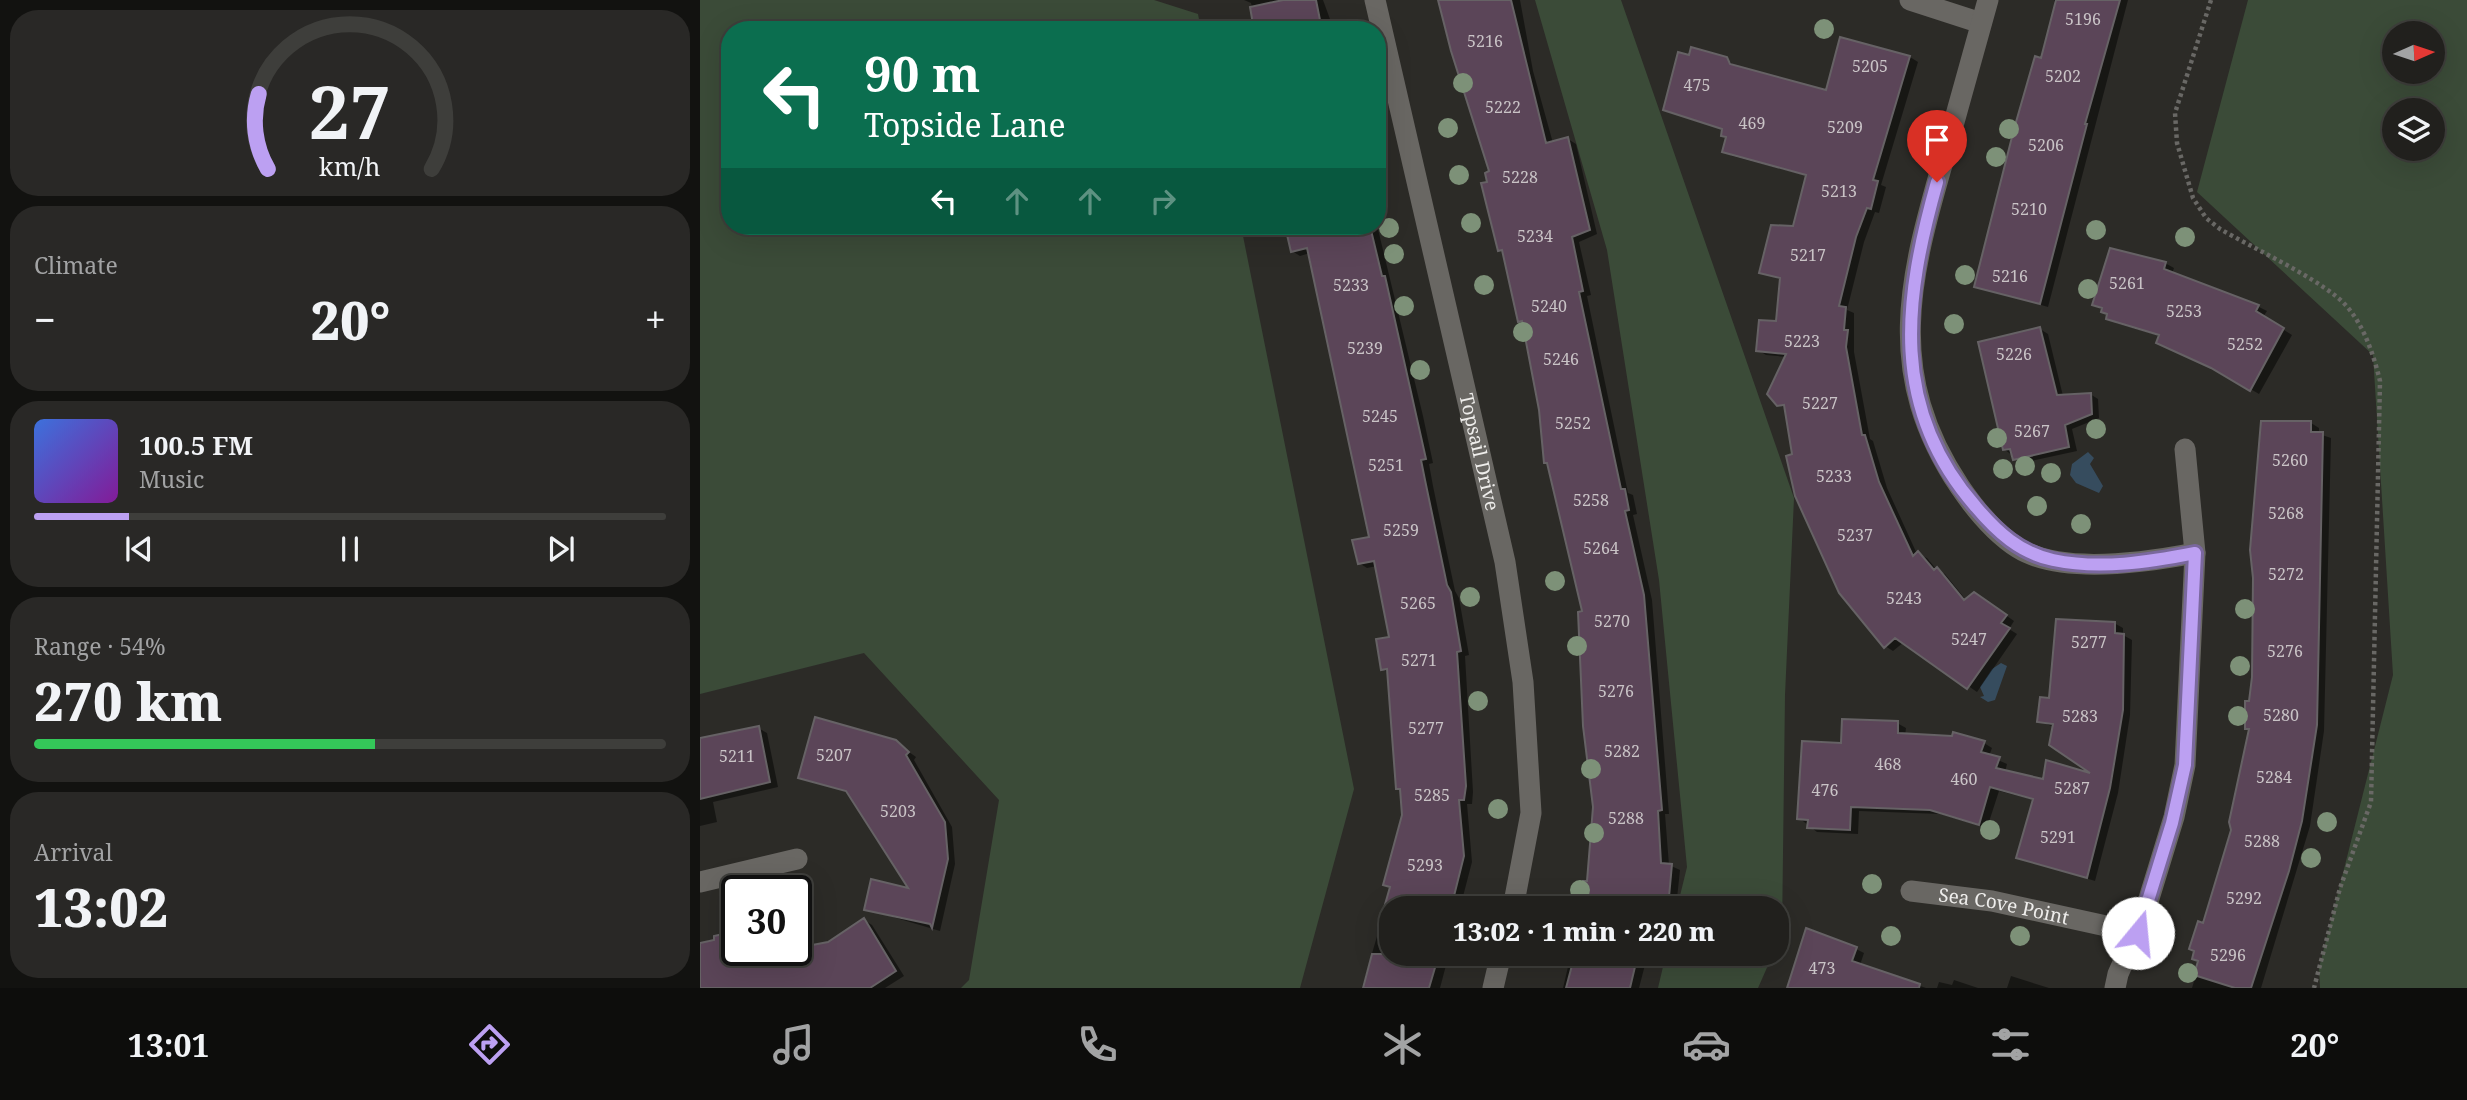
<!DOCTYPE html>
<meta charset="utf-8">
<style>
body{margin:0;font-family:"Noto Serif",serif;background:#292826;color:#f1f3f6;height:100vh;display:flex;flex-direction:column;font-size:26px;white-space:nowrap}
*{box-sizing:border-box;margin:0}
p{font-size:23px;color:#a2a3a4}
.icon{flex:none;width:38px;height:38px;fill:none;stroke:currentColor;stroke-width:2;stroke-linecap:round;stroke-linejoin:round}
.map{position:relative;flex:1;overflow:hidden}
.drawer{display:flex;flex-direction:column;gap:10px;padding:10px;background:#121210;width:700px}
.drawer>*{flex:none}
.guide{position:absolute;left:21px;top:21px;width:665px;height:214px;border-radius:28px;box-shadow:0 7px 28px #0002,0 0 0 2px #3e3e3b;background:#0b6e4f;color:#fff;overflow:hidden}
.needle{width:46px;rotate:87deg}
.fabs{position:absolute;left:1682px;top:21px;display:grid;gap:14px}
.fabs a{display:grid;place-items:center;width:63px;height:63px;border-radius:50%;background:#21201d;box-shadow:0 7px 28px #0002,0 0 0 2px #3e3e3b;font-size:35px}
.speed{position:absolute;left:21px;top:875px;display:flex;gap:14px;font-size:35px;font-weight:700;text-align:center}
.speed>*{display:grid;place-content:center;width:91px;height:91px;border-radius:50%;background:#21201d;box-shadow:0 7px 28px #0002,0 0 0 2px #3e3e3b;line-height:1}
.speed .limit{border:4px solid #111;border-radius:10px;background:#fff;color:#111}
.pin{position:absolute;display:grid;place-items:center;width:60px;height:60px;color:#fff;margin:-72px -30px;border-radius:50% 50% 50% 0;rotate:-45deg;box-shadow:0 0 7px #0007}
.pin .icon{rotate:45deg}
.me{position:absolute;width:77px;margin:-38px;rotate:17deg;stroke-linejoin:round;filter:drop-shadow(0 0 5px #0008)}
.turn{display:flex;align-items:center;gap:24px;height:147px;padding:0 28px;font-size:32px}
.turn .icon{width:91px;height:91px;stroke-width:2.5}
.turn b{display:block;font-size:49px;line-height:60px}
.lanes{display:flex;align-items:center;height:66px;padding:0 28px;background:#0003;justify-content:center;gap:35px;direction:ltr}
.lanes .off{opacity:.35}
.big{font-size:52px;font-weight:800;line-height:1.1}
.drawer .tile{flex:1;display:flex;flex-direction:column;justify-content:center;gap:10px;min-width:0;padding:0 24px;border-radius:28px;background:#292826}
.drawer .dial{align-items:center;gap:0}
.dial svg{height:182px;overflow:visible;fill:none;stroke:#3e3e3b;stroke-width:7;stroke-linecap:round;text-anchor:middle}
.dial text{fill:#f1f3f6;stroke:none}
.song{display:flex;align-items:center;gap:21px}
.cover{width:84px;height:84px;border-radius:10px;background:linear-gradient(135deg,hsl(220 70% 55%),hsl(290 70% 35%))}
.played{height:7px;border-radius:4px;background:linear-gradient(90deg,#bca0f2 15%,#3e3e3b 15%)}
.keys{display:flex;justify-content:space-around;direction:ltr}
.heat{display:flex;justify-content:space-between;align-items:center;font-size:38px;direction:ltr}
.charge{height:10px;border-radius:5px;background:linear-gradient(90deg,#34c759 54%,#3e3e3b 0)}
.trip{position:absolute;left:679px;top:896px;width:410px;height:70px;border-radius:28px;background:#21201d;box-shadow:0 7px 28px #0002,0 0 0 2px #3e3e3b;font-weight:800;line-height:70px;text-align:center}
.tabs{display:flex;height:112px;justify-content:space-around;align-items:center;background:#0d0d0c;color:#a2a3a4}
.tabs .icon{width:49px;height:49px}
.tabs .active{color:#bca0f2}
.tabs b{font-size:32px;color:#f1f3f6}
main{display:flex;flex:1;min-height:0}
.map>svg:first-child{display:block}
.green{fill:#3b4b38;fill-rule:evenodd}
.water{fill:#364c5e}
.shadow{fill:#0007}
.building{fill:#5b4558;stroke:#666265;stroke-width:2}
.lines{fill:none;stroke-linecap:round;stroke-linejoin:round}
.path{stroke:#696865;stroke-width:4.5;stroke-dasharray:3.5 3.5;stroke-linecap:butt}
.minor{stroke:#696763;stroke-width:21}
.tree{fill:#7d9178}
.route-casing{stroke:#7a689d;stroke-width:18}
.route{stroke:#bca0f2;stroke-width:12}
.labels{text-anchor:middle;stroke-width:7;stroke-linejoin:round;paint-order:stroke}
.number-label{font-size:16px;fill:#c9c3c6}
.street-label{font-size:19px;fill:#eeedeb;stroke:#2c2b27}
</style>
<main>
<section class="drawer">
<div class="tile dial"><svg viewBox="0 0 100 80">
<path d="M14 69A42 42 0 1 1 86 69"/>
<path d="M14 69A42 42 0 0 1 10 36" stroke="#bca0f2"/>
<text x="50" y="56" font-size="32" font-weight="700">27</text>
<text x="50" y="72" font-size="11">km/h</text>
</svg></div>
<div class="tile"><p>Climate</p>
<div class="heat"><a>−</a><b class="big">20°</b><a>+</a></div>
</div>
<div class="tile">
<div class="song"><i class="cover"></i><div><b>100.5 FM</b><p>Music</p></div></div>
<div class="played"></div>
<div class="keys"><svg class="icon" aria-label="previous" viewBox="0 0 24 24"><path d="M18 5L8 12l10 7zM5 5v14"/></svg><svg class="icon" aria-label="pause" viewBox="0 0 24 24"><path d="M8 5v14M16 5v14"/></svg><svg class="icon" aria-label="next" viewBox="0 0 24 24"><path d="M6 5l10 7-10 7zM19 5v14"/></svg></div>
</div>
<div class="tile"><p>Range · 54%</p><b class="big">270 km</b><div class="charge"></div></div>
<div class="tile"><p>Arrival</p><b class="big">13:02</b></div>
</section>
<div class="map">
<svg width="1767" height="988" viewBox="0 0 1767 988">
<rect width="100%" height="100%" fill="#2c2b27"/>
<path class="green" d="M 0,0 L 454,0 L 498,14 L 501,30 L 30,30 L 30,226 L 541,226 L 654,789 L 600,988 L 261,988 L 269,980 L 299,800 L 164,653 L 0,694 Z
M 835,0 L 921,0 L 1094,498 L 1085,695 L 1082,933 L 1076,946 L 1076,908 L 977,908 L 987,867 L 959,580 L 907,250 Z
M 1548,0 L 1767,0 L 1767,988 L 1620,988 L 1619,968 L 1693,675 L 1673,355 L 1497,192 ZM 1694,33 L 1732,33 L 1732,72 L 1694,72 ZM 1732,110 L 1732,149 L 1694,149 L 1694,110 Z
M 966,954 L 1073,954 L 1058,988 L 958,988 Z"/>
<path class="water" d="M 1388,452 L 1394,458 L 1390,464 L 1403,486 L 1399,493 L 1376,483 L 1370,475 L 1372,464 Z
M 1301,663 L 1307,666 L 1295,700 L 1288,702 L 1280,697 L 1284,696 L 1280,687 L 1292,669 Z"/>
<path class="shadow" d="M 544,0 L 623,0 L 634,30 L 557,30 L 551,3 Z
M 740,0 L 820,0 L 833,71 L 853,143 L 868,139 L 876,144 L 897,234 L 879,242 L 891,295 L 887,296 L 928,493 L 933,495 L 937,514 L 933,515 L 952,600 L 969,814 L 965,814 L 969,865 L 980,870 L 976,908 L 882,908 L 885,882 L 888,883 L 895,807 L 884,613 L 849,465 L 845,462 L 840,410 L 824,323 L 819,320 L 805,253 L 800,250 L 789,183 L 792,172 Z
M 1354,0 L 1428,0 L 1348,307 L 1276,286 L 1342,60 L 1356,7 Z
M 1210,57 L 1218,62 L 1181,185 L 1186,187 L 1179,213 L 1175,212 L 1164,242 L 1147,310 L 1154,313 L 1154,352 L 1170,439 L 1173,441 L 1187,488 L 1217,554 L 1227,558 L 1237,570 L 1245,574 L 1266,600 L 1283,599 L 1314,621 L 1309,629 L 1317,634 L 1277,692 L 1204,642 L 1193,651 L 1185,646 L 1094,455 L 1086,409 L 1079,404 L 1087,357 L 1066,355 L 1058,350 L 1077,323 L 1081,280 L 1061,272 L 1094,228 L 1108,176 L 1032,156 L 1024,151 L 1027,137 L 1024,130 L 965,109 L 1027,59 L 1037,68 L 1127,92 Z
M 677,225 L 723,416 L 733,463 L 729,464 L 733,486 L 755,591 L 759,598 L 769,655 L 765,656 L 773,792 L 772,804 L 767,804 L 772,862 L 760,908 L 691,908 L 691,954 L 749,954 L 740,988 L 662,988 L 691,888 L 685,884 L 703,815 L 702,791 L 698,788 L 689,673 L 682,669 L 691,638 L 677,566 L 667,568 L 659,563 L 671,538 L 610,253 L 600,256 L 592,251 L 587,226 Z
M 1465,263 L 1474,268 L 1472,274 L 1559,307 L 1567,311 L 1563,317 L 1592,335 L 1559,394 L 1460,336 L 1416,323 L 1395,304 Z
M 1340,329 L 1348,334 L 1363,396 L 1390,394 L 1398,399 L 1399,418 L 1372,429 L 1377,451 L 1322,463 L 1304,449 Z
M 1611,423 L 1619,428 L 1619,434 L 1631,438 L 1624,731 L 1610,826 L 1561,988 L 1492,988 L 1500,962 L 1504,925 L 1532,830 L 1550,731 L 1546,728 L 1551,703 Z
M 1414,623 L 1423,628 L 1423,635 L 1432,640 L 1430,715 L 1418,793 L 1395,881 L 1318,857 L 1334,800 L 1299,791 L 1287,828 L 1240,814 L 1159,811 L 1158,834 L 1117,832 L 1099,818 L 1143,745 L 1197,723 L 1206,728 L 1205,736 L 1284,743 L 1292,748 L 1289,756 L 1307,764 L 1305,772 L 1345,781 L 1397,778 L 1354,727 L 1339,721 L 1351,700 Z
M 58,728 L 67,733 L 78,787 L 13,802 L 17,822 L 0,826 L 0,768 Z
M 195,742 L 216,757 L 214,760 L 252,827 L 255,864 L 240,931 L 166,909 L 212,891 L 150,793 L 100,777 Z
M 164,920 L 172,925 L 204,976 L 185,988 L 0,988 L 0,945 L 36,933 L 37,950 L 96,950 L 128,943 Z
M 1156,949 L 1164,953 L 1160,965 L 1226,988 L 1089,988 Z
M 871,954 L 951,954 L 949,961 L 946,961 L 939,988 L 863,988 Z
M 1311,976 L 1349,988 L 1307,988 Z
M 1254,980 L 1278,988 L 1237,988 L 1239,982 L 1252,985 Z"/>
<path class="building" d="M 583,0 L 616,0 L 622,30 L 554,30 L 550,7 Z
M 738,0 L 811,0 L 846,143 L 868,137 L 890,230 L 872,237 L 883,291 L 879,292 L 921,489 L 925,489 L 929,510 L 925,511 L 944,595 L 962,810 L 958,811 L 961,863 L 972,864 L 968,908 L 880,908 L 883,881 L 887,881 L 893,807 L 883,726 L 878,612 L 882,611 L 847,463 L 844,463 L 839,410 L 822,321 L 818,322 L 802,250 L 798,251 L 781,183 L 787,182 L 785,173 L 789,171 L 751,51 Z
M 1356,0 L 1420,0 L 1385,124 L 1387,124 L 1340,304 L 1274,287 L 1314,129 L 1335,56 L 1341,58 Z
M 1140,37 L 1210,56 L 1173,180 L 1178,181 L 1171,209 L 1167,208 L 1156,237 L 1139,306 L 1146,307 L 1144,330 L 1148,330 L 1146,347 L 1162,435 L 1165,435 L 1179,482 L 1213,556 L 1218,551 L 1234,570 L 1237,567 L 1264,600 L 1274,592 L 1307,615 L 1301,623 L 1310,628 L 1267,689 L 1195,638 L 1184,648 L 1139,593 L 1095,496 L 1086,456 L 1092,454 L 1084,405 L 1077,406 L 1067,394 L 1086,354 L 1056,351 L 1059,320 L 1076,321 L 1080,278 L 1059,273 L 1071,225 L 1093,226 L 1106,175 L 1022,152 L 1026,137 L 1021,136 L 1022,129 L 963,110 L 978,52 L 989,55 L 991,47 L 1027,57 L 1030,64 L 1126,90 Z
M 585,226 L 670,226 L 682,276 L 685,276 L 726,459 L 721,460 L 725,480 L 747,585 L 751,592 L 761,651 L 757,652 L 766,786 L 764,800 L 759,800 L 764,856 L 751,908 L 684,908 L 690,887 L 683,885 L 702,815 L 700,789 L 696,789 L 687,669 L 681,670 L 676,639 L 689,637 L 674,561 L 658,564 L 652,540 L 669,537 L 607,248 L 591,252 Z
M 1410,248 L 1466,262 L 1464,269 L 1559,305 L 1556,311 L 1584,328 L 1550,391 L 1511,368 L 1456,343 L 1459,335 L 1406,319 L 1407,314 L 1401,312 L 1402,308 L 1392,305 Z
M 1340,327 L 1357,395 L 1391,393 L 1392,414 L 1365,425 L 1369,447 L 1313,460 L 1310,449 L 1303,450 L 1278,342 Z
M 1561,421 L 1611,421 L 1611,432 L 1623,432 L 1617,725 L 1602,821 L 1589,871 L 1551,988 L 1535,988 L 1494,975 L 1498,961 L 1492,959 L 1494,951 L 1489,949 L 1498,921 L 1503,923 L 1531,830 L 1529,822 L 1549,729 L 1545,729 L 1545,701 L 1549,701 L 1552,677 L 1553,578 L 1550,550 Z
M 1356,619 L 1415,622 L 1415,633 L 1424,634 L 1423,710 L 1410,788 L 1387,878 L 1316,858 L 1333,799 L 1290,787 L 1279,825 L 1230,810 L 1151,807 L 1150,830 L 1107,828 L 1108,820 L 1097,819 L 1102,741 L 1141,743 L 1142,719 L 1198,721 L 1198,733 L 1252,736 L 1253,732 L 1285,741 L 1281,752 L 1300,757 L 1296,768 L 1343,779 L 1346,760 L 1390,773 L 1349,745 L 1353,724 L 1337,722 L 1340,697 L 1349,698 Z
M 115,717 L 196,740 L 209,752 L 206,755 L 245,822 L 248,859 L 232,928 L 230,924 L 164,910 L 171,879 L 208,888 L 146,791 L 98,778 Z
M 59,726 L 70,782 L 0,799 L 0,738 Z
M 164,918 L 196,971 L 170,988 L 0,988 L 0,943 L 14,940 L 14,936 L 36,931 L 37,950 L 41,955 L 64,950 L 96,950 L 96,948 L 128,942 Z
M 1106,928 L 1157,947 L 1152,961 L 1220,984 L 1219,988 L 1087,988 Z
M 672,954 L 739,954 L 729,988 L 663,988 Z
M 875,954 L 938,954 L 930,988 L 866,988 Z"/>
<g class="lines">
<path class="path" d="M 1511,0 L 1475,113 L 1477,143 L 1493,198 L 1506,218 L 1520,229 C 1555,249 1607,273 1637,297 C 1661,316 1673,352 1680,381 L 1671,802 L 1640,888 L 1614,988"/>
<g class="minor">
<path id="s1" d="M 675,0 L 805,562 L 823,682 L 831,813 L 813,908"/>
<path d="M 1210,0 L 1281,23"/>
<path d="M 1288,0 C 1273,53 1259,105 1244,158 C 1209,279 1184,374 1260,487 C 1275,509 1296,534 1318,548 C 1361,575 1448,562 1495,553"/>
<path d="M 0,882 L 97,859"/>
<path id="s2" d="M 1211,891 L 1292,901 L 1438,933"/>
<path d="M 793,988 L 801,954"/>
<path d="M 1415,988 L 1418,974 L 1443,918 L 1474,817 L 1485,765 L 1495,553 L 1485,449"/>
</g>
</g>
<g class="tree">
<circle cx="1124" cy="29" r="10"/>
<circle cx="763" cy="83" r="10"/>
<circle cx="748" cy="128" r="10"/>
<circle cx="1309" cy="129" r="10"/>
<circle cx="1296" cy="157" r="10"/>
<circle cx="759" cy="175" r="10"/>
<circle cx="771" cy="223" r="10"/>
<circle cx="689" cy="228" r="10"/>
<circle cx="1396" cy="230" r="10"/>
<circle cx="1485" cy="237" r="10"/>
<circle cx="694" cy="254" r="10"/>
<circle cx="1265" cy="275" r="10"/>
<circle cx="784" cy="285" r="10"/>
<circle cx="1388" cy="289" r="10"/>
<circle cx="704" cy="306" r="10"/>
<circle cx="1254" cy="324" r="10"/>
<circle cx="823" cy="332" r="10"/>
<circle cx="720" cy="370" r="10"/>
<circle cx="1396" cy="429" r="10"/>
<circle cx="1297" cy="438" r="10"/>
<circle cx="1325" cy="466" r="10"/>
<circle cx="1303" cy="469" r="10"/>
<circle cx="1351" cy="473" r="10"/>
<circle cx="1337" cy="506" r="10"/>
<circle cx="1381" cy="524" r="10"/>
<circle cx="855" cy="581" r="10"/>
<circle cx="770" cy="597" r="10"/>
<circle cx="1545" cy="609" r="10"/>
<circle cx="877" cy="646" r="10"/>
<circle cx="1540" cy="666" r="10"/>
<circle cx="778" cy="701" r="10"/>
<circle cx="1538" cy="716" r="10"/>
<circle cx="891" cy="769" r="10"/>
<circle cx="798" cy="809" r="10"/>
<circle cx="1627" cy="822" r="10"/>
<circle cx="1290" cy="830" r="10"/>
<circle cx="894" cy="833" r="10"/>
<circle cx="1611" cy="858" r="10"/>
<circle cx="1172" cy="884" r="10"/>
<circle cx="880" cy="890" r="10"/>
<circle cx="1191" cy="936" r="10"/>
<circle cx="1320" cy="936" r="10"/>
<circle cx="1488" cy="973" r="10"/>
</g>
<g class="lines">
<defs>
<path id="route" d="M 1237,182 C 1204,299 1189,408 1276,507 C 1297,532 1320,553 1353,560 C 1400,570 1449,562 1495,553 L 1485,765 L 1472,823 L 1438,933"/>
</defs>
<use href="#route" class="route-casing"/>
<use href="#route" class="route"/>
</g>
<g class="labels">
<g class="number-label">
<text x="1383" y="25">5196</text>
<text x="785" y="47">5216</text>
<text x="1170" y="72">5205</text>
<text x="1363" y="82">5202</text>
<text x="997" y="91">475</text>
<text x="803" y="113">5222</text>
<text x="1052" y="129">469</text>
<text x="1145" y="133">5209</text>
<text x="1346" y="151">5206</text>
<text x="820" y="183">5228</text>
<text x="1139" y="197">5213</text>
<text x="1329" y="215">5210</text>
<text x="835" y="242">5234</text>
<text x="1108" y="261">5217</text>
<text x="1310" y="282">5216</text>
<text x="1427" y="289">5261</text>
<text x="651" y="291">5233</text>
<text x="849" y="312">5240</text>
<text x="1484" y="317">5253</text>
<text x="1102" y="347">5223</text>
<text x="1545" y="350">5252</text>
<text x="665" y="354">5239</text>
<text x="1314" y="360">5226</text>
<text x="861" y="365">5246</text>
<text x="1120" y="409">5227</text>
<text x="680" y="422">5245</text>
<text x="873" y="429">5252</text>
<text x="1332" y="437">5267</text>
<text x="1590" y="466">5260</text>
<text x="686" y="471">5251</text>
<text x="1134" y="482">5233</text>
<text x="891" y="506">5258</text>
<text x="1586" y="519">5268</text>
<text x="701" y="536">5259</text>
<text x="1155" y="541">5237</text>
<text x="901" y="554">5264</text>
<text x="1586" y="580">5272</text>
<text x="1204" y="604">5243</text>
<text x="718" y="609">5265</text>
<text x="912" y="627">5270</text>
<text x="1269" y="645">5247</text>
<text x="1389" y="648">5277</text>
<text x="1585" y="657">5276</text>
<text x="719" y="666">5271</text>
<text x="916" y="697">5276</text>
<text x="1581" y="721">5280</text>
<text x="1380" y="722">5283</text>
<text x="726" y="734">5277</text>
<text x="922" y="757">5282</text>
<text x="134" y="761">5207</text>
<text x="37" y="762">5211</text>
<text x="1188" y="770">468</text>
<text x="1574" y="783">5284</text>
<text x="1264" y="785">460</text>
<text x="1372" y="794">5287</text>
<text x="1125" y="796">476</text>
<text x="732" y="801">5285</text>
<text x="198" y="817">5203</text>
<text x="926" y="824">5288</text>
<text x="1358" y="843">5291</text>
<text x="1562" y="847">5288</text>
<text x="725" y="871">5293</text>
<text x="1544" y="904">5292</text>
<text x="1528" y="961">5296</text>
<text x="1122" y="974">473</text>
</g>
<g class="street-label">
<text dy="7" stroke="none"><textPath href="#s1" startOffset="464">Topsail Drive</textPath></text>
<text dy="7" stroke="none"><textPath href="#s2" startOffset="94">Sea Cove Point</textPath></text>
</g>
</g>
</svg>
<div class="fabs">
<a><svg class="needle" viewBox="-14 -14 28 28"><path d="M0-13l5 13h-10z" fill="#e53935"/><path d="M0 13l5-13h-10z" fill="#a2a3a4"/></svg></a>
<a><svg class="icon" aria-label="layers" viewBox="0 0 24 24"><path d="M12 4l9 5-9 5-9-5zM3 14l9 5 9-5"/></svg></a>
</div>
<div class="speed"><div class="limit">30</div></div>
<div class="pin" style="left:1237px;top:182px;background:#d93025"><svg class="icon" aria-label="arrive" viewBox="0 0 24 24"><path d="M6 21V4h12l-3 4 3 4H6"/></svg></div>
<svg class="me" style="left:1438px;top:933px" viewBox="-20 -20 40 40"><circle r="19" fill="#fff"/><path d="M0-13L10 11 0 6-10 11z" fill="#bca0f2"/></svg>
<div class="trip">13:02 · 1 min · 220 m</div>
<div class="guide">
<div class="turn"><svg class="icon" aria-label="left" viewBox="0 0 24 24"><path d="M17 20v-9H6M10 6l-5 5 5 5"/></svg><div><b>90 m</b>Topside Lane</div></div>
<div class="lanes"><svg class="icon" aria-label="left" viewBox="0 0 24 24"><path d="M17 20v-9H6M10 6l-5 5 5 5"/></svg><svg class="icon off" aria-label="ahead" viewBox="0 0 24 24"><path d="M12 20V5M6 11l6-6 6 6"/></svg><svg class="icon off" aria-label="ahead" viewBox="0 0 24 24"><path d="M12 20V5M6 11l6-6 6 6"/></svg><svg class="icon off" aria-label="right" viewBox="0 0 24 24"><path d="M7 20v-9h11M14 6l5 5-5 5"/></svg></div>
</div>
</div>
</main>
<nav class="tabs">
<b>13:01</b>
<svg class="icon active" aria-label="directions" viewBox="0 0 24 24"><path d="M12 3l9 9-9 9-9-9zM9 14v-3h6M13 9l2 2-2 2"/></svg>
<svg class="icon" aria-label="music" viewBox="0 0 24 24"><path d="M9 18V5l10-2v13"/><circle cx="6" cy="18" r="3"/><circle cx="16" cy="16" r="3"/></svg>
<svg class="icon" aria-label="phone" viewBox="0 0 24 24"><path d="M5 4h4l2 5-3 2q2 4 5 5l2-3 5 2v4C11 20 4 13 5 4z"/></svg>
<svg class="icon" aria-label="climate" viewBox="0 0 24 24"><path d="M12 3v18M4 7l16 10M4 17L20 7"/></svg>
<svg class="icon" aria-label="car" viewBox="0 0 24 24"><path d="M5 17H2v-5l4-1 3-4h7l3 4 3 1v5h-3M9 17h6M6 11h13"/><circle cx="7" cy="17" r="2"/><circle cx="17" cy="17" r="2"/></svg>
<svg class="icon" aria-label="filters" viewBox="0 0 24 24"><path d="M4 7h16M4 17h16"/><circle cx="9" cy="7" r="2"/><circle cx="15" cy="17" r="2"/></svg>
<b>20°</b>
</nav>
